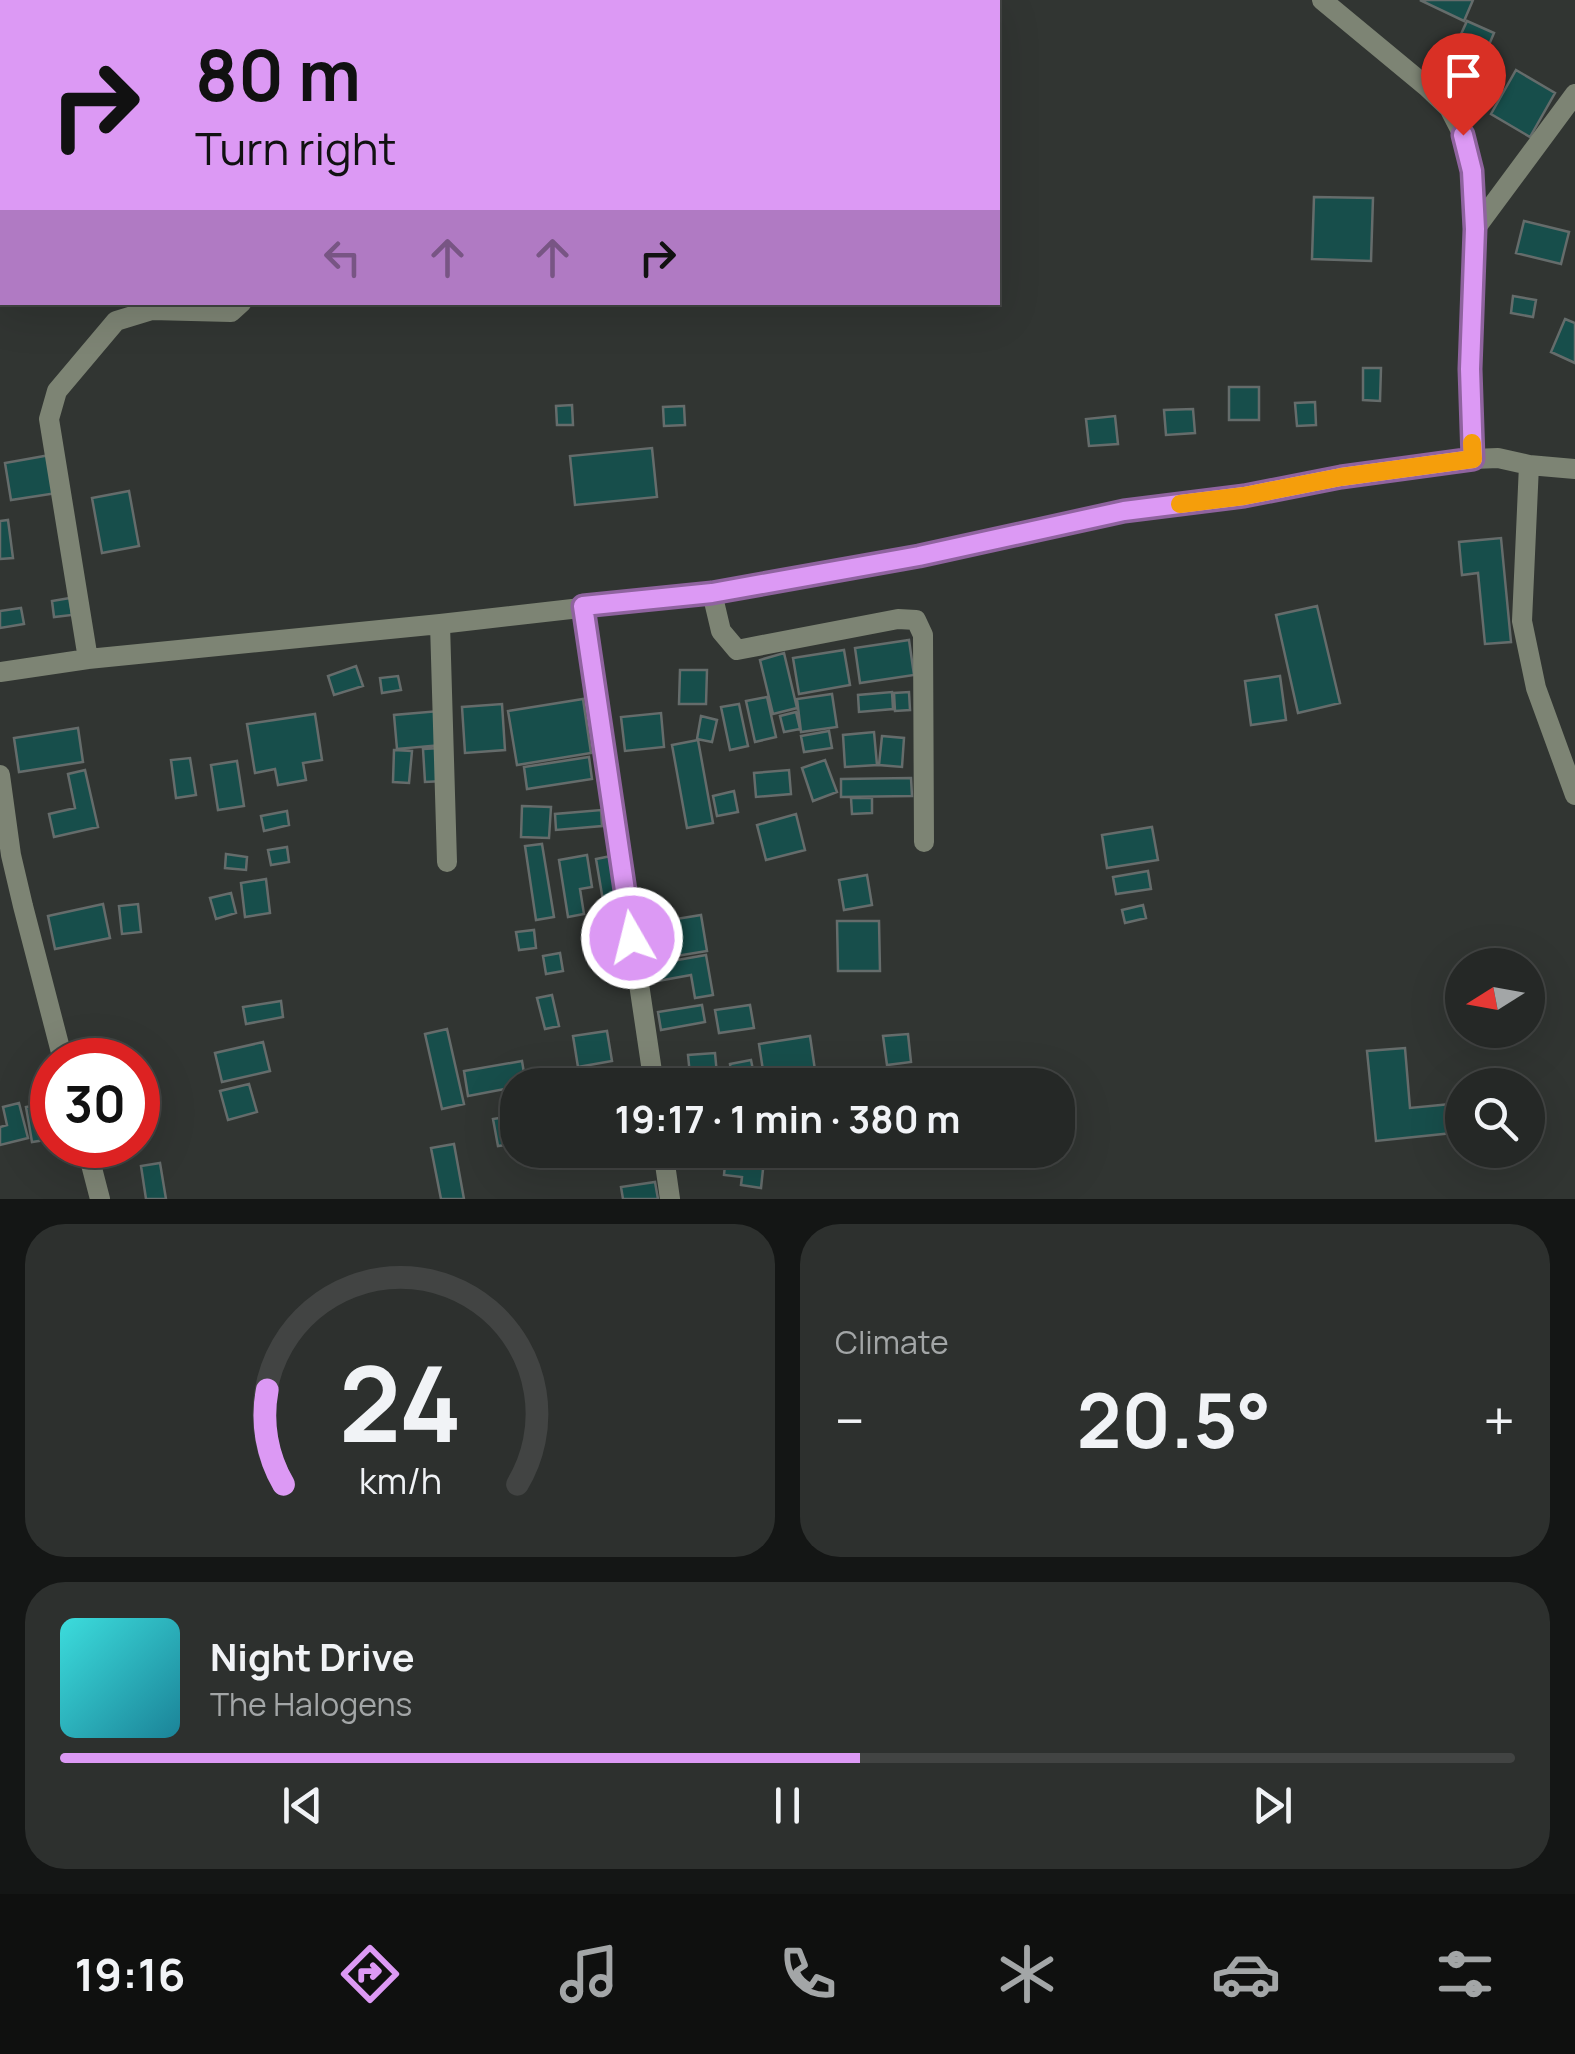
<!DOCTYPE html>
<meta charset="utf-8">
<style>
body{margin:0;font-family:Manrope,sans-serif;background:#2d302e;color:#f1f3f6;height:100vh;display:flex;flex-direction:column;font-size:38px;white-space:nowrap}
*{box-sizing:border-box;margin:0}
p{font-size:32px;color:#a3a6a7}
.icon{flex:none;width:55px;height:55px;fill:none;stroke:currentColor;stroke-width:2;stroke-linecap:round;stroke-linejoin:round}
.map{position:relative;height:1199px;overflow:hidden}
.sheet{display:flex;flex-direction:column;gap:25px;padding:25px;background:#141615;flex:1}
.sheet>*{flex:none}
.guide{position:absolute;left:0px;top:0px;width:1000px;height:305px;box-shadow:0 10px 40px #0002,0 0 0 2px #424443;background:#dc99f4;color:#111;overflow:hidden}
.needle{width:65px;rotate:259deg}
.controls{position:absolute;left:1445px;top:948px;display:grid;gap:20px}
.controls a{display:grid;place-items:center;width:100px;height:100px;border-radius:50%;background:#252826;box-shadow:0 10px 40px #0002,0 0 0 2px #424443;font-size:50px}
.speed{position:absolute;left:30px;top:1038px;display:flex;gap:20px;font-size:50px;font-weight:700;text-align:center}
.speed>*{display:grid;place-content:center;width:130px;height:130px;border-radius:50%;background:#252826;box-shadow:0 10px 40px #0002,0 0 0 2px #424443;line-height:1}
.speed .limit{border:15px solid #d22;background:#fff;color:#111}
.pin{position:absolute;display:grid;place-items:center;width:85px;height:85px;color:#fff;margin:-102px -42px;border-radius:50% 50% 50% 0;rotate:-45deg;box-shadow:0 0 10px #0007}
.pin .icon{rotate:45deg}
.me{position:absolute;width:110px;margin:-55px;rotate:352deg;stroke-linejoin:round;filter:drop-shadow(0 0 8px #0008)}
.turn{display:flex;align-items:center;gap:35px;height:210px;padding:0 30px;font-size:45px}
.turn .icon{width:130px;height:130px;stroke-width:2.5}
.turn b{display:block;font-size:70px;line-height:85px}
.lanes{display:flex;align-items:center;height:95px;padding:0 30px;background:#0003;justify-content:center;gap:50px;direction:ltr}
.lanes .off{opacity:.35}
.big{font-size:75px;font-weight:700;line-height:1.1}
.sheet .card{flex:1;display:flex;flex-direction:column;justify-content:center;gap:15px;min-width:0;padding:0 35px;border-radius:40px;background:#2d302e}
.sheet .dial{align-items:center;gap:0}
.dial svg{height:260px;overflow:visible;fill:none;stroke:#424443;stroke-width:7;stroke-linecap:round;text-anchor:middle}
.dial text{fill:#f1f3f6;stroke:none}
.song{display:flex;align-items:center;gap:30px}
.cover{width:120px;height:120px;border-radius:15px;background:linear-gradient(135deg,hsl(180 70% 55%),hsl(190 70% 35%))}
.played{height:10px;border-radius:5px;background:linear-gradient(90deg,#dc99f4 55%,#424443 55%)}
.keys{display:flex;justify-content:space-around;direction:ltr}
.heat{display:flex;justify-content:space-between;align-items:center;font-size:55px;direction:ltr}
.sheet .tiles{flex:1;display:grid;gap:25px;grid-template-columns:1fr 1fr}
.card:last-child{grid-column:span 2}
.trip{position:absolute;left:500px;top:1068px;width:575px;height:100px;border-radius:40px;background:#252826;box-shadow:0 10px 40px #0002,0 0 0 2px #424443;font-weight:700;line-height:100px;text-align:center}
.dock{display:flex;height:160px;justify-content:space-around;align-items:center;background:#0f100f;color:#a3a6a7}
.dock .icon{width:70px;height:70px}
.dock .current{color:#dc99f4}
.dock b{font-size:45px;color:#f1f3f6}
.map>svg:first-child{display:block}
.building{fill:#174e4b;stroke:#656c6b;stroke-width:2.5}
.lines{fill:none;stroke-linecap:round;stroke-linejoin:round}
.street{stroke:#7d8474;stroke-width:20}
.route-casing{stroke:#8f639f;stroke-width:25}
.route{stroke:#dc99f4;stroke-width:18}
.slow{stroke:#f59e0b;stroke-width:18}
</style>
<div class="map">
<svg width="1575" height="1199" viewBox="0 0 1575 1199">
<rect width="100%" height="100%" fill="#313532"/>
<path class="building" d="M 1420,0 L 1473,0 L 1464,21 Z
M 1467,21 L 1494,33 L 1480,66 L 1452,54 Z
M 1516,70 L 1555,93 L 1530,137 L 1491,114 Z
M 1314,197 L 1373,198 L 1371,261 L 1312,259 Z
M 1524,221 L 1569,232 L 1561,264 L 1516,253 Z
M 1513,296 L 1536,300 L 1533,317 L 1511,313 Z
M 1565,319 L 1575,323 L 1575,363 L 1551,352 Z
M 1363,368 L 1381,368 L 1380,401 L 1363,400 Z
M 1229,387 L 1259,387 L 1259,420 L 1229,420 Z
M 1315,402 L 1316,425 L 1297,426 L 1295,403 Z
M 572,405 L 573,425 L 557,425 L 556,406 Z
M 684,406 L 685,425 L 664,426 L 663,407 Z
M 1193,409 L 1195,433 L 1166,435 L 1164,410 Z
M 1115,416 L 1118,444 L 1089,446 L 1086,419 Z
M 652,448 L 657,497 L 575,505 L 570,456 Z
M 50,455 L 57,493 L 11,500 L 5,463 Z
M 129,491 L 139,546 L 102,553 L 92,498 Z
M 8,520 L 13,558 L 0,559 L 0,521 Z
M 1501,538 L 1511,642 L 1485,644 L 1478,573 L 1462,575 L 1459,542 Z
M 70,598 L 72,615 L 54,617 L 52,601 Z
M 1317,606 L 1340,703 L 1298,713 L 1276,615 Z
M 21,608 L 24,624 L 0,628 L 0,611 Z
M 909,640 L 914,675 L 860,683 L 855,648 Z
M 844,650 L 850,685 L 799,694 L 793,658 Z
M 784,653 L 797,708 L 773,714 L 760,660 Z
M 356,666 L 363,686 L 334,695 L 328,676 Z
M 680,670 L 707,670 L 706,704 L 679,704 Z
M 398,676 L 401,690 L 382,693 L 380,678 Z
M 1280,676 L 1286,720 L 1251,725 L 1245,681 Z
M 892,692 L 893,709 L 859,712 L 858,695 Z
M 909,692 L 910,710 L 895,711 L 894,693 Z
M 832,694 L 837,727 L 801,732 L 797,699 Z
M 767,697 L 776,737 L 755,742 L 746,701 Z
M 583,699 L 591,753 L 517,765 L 508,711 Z
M 502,704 L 505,750 L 465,753 L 462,707 Z
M 739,704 L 748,746 L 730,750 L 721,707 Z
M 439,711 L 442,745 L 397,749 L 394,715 Z
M 796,712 L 800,729 L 784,732 L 780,716 Z
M 661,713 L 664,747 L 625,751 L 621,717 Z
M 315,714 L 322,760 L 303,763 L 306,780 L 278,785 L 275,769 L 255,773 L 247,724 Z
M 701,716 L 717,720 L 712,742 L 697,739 Z
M 78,728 L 83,762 L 19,772 L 14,738 Z
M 829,731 L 832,748 L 804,752 L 801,736 Z
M 874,732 L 877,765 L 845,767 L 843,735 Z
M 882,736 L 904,738 L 902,767 L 879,765 Z
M 698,740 L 713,823 L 687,828 L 672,745 Z
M 441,748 L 443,781 L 425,782 L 423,749 Z
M 394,750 L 412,751 L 409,783 L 393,782 Z
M 589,757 L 592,779 L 527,789 L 524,767 Z
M 190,758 L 196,795 L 176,798 L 171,760 Z
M 825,760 L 837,792 L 813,801 L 802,768 Z
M 237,761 L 244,806 L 218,810 L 211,765 Z
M 85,770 L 98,827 L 54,837 L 49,814 L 75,808 L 68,774 Z
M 789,770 L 791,794 L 756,797 L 754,773 Z
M 911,778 L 912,796 L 841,797 L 841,779 Z
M 734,791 L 738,812 L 717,816 L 713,796 Z
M 851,798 L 872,798 L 872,813 L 852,814 Z
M 522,806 L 551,807 L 549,838 L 521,837 Z
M 601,810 L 602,826 L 556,830 L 555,814 Z
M 287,811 L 289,825 L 264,831 L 261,816 Z
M 796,814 L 805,850 L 766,860 L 757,825 Z
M 1152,827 L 1158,860 L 1107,868 L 1102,835 Z
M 542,844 L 554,917 L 536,920 L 525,846 Z
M 287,847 L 289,862 L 271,865 L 268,850 Z
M 226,854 L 247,857 L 246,870 L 225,868 Z
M 587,855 L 592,887 L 580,889 L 584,914 L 568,917 L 559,860 Z
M 616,855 L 635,963 L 614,966 L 596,859 Z
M 1148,871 L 1151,889 L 1116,894 L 1113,877 Z
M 867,875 L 872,905 L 844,910 L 839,880 Z
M 266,879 L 270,913 L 245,917 L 241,883 Z
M 231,893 L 236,913 L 216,919 L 210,898 Z
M 103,904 L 110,938 L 55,949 L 48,916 Z
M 138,904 L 141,932 L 122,934 L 119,906 Z
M 1143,905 L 1146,918 L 1125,923 L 1122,910 Z
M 701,915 L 707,951 L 664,958 L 658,922 Z
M 837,921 L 879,921 L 880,971 L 838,971 Z
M 654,926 L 659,956 L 646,959 L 641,929 Z
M 534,930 L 536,948 L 519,950 L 516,932 Z
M 560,953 L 563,971 L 546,974 L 543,956 Z
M 706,955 L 713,995 L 695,998 L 691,975 L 652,982 L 649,965 Z
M 552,995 L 559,1026 L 545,1029 L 537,998 Z
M 281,1001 L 283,1017 L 246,1024 L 243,1007 Z
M 702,1005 L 705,1022 L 661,1030 L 658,1012 Z
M 750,1005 L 754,1028 L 719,1033 L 715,1010 Z
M 447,1029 L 464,1104 L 442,1109 L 425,1034 Z
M 607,1031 L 612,1061 L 578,1067 L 573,1036 Z
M 908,1034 L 911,1062 L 887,1065 L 883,1036 Z
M 810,1036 L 815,1070 L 764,1077 L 759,1044 Z
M 263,1042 L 270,1071 L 222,1082 L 215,1053 Z
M 1405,1048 L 1410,1108 L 1462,1103 L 1462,1132 L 1376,1141 L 1367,1051 Z
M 715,1053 L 718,1085 L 691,1085 L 688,1055 Z
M 751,1060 L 756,1085 L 733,1085 L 730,1064 Z
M 522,1061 L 526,1085 L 468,1096 L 464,1071 Z
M 642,1067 L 645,1085 L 573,1085 L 572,1081 Z
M 249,1084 L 257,1112 L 228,1120 L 220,1091 Z
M 19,1103 L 28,1138 L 0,1145 L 0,1127 L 7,1125 L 3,1107 Z
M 49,1103 L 52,1139 L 32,1142 L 26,1107 Z
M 518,1115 L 518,1143 L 498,1146 L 493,1119 Z
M 454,1144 L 464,1199 L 441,1199 L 431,1148 Z
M 726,1155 L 764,1160 L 761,1188 L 741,1185 L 742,1177 L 724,1175 Z
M 160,1163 L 166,1199 L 146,1199 L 141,1166 Z
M 655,1182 L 658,1199 L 623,1199 L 621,1187 Z"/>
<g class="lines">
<path class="street" d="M 1322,0 L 1427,87 L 1449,108 L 1463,135 L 1472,171 L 1475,229 L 1470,369 L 1473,459
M 1475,229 L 1575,94
M 1529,465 L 1522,621 L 1536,688 L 1575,795
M 712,593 L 721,631 L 737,650 L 898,619 L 916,620 L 923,635 L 924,842
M 583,606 L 654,1085
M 440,624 L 447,862
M 88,659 L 49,419 L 57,391 L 116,321 L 152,310 L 231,312 L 242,302
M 0,672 L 88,659 L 440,624 L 712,593 L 919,556 L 1124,511 L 1244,497 L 1341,477 L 1473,459 L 1498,458 L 1529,465 L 1575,469
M 0,775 L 11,855 L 23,906 L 63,1060
M 86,1145 L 100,1199
M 663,1150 L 670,1199"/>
</g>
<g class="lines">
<defs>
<path id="route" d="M 632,938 L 583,606 L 712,593 L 919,556 L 1124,511 L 1244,496 L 1341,477 L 1473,459 L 1470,369 L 1475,229 L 1472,171 L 1463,135"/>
</defs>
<use href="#route" class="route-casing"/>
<use href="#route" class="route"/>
<path class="slow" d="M 1180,504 L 1244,496 L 1341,477 L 1473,459 L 1472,443"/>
</g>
</svg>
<div class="controls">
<a><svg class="needle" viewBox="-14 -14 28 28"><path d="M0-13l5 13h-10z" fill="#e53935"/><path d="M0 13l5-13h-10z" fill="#a3a6a7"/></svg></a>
<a><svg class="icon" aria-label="search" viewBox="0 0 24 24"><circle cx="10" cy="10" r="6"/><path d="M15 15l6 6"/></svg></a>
</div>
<div class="speed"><div class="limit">30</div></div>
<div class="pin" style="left:1463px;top:135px;background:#d93025"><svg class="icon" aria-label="arrive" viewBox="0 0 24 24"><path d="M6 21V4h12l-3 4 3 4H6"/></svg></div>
<svg class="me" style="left:632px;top:938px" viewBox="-20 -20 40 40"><circle r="17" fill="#dc99f4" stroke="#fff" stroke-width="3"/><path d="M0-11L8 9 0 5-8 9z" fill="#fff"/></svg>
<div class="trip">19:17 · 1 min · 380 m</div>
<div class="guide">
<div class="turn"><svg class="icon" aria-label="right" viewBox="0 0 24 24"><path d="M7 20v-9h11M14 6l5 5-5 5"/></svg><div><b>80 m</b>Turn right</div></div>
<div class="lanes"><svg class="icon off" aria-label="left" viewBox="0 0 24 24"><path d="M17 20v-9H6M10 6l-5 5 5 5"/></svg><svg class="icon off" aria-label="ahead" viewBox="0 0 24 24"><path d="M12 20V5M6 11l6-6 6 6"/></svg><svg class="icon off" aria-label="ahead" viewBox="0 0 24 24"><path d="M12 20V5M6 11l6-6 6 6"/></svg><svg class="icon" aria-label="right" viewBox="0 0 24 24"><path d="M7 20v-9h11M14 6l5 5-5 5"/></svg></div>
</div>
</div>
<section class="sheet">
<div class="tiles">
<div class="card dial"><svg viewBox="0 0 100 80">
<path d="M14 69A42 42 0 1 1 86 69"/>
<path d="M14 69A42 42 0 0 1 9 40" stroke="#dc99f4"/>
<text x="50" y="56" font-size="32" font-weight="700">24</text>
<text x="50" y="72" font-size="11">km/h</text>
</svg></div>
<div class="card"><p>Climate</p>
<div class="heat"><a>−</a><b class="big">20.5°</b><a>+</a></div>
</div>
<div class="card">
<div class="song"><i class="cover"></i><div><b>Night Drive</b><p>The Halogens</p></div></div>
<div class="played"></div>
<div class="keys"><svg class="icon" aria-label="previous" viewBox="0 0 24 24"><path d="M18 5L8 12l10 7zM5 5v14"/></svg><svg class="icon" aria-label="pause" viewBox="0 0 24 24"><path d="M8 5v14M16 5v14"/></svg><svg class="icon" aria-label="next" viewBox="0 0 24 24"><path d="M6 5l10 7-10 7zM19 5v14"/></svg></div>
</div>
</div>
</section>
<nav class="dock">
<b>19:16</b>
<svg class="icon current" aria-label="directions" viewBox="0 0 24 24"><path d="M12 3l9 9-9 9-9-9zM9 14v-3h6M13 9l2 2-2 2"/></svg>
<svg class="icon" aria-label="music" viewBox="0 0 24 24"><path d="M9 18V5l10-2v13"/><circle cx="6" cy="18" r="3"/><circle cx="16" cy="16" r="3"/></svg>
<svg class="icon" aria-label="phone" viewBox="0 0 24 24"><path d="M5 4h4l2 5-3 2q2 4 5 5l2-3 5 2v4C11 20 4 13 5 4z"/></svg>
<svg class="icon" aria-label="climate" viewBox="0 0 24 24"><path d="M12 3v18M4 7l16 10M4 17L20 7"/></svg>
<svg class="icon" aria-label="car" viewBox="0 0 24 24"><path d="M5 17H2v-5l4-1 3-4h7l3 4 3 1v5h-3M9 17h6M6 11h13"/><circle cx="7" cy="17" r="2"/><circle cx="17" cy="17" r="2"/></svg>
<svg class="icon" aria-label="filters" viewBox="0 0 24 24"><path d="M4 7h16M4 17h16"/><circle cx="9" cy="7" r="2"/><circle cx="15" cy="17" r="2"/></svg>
</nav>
